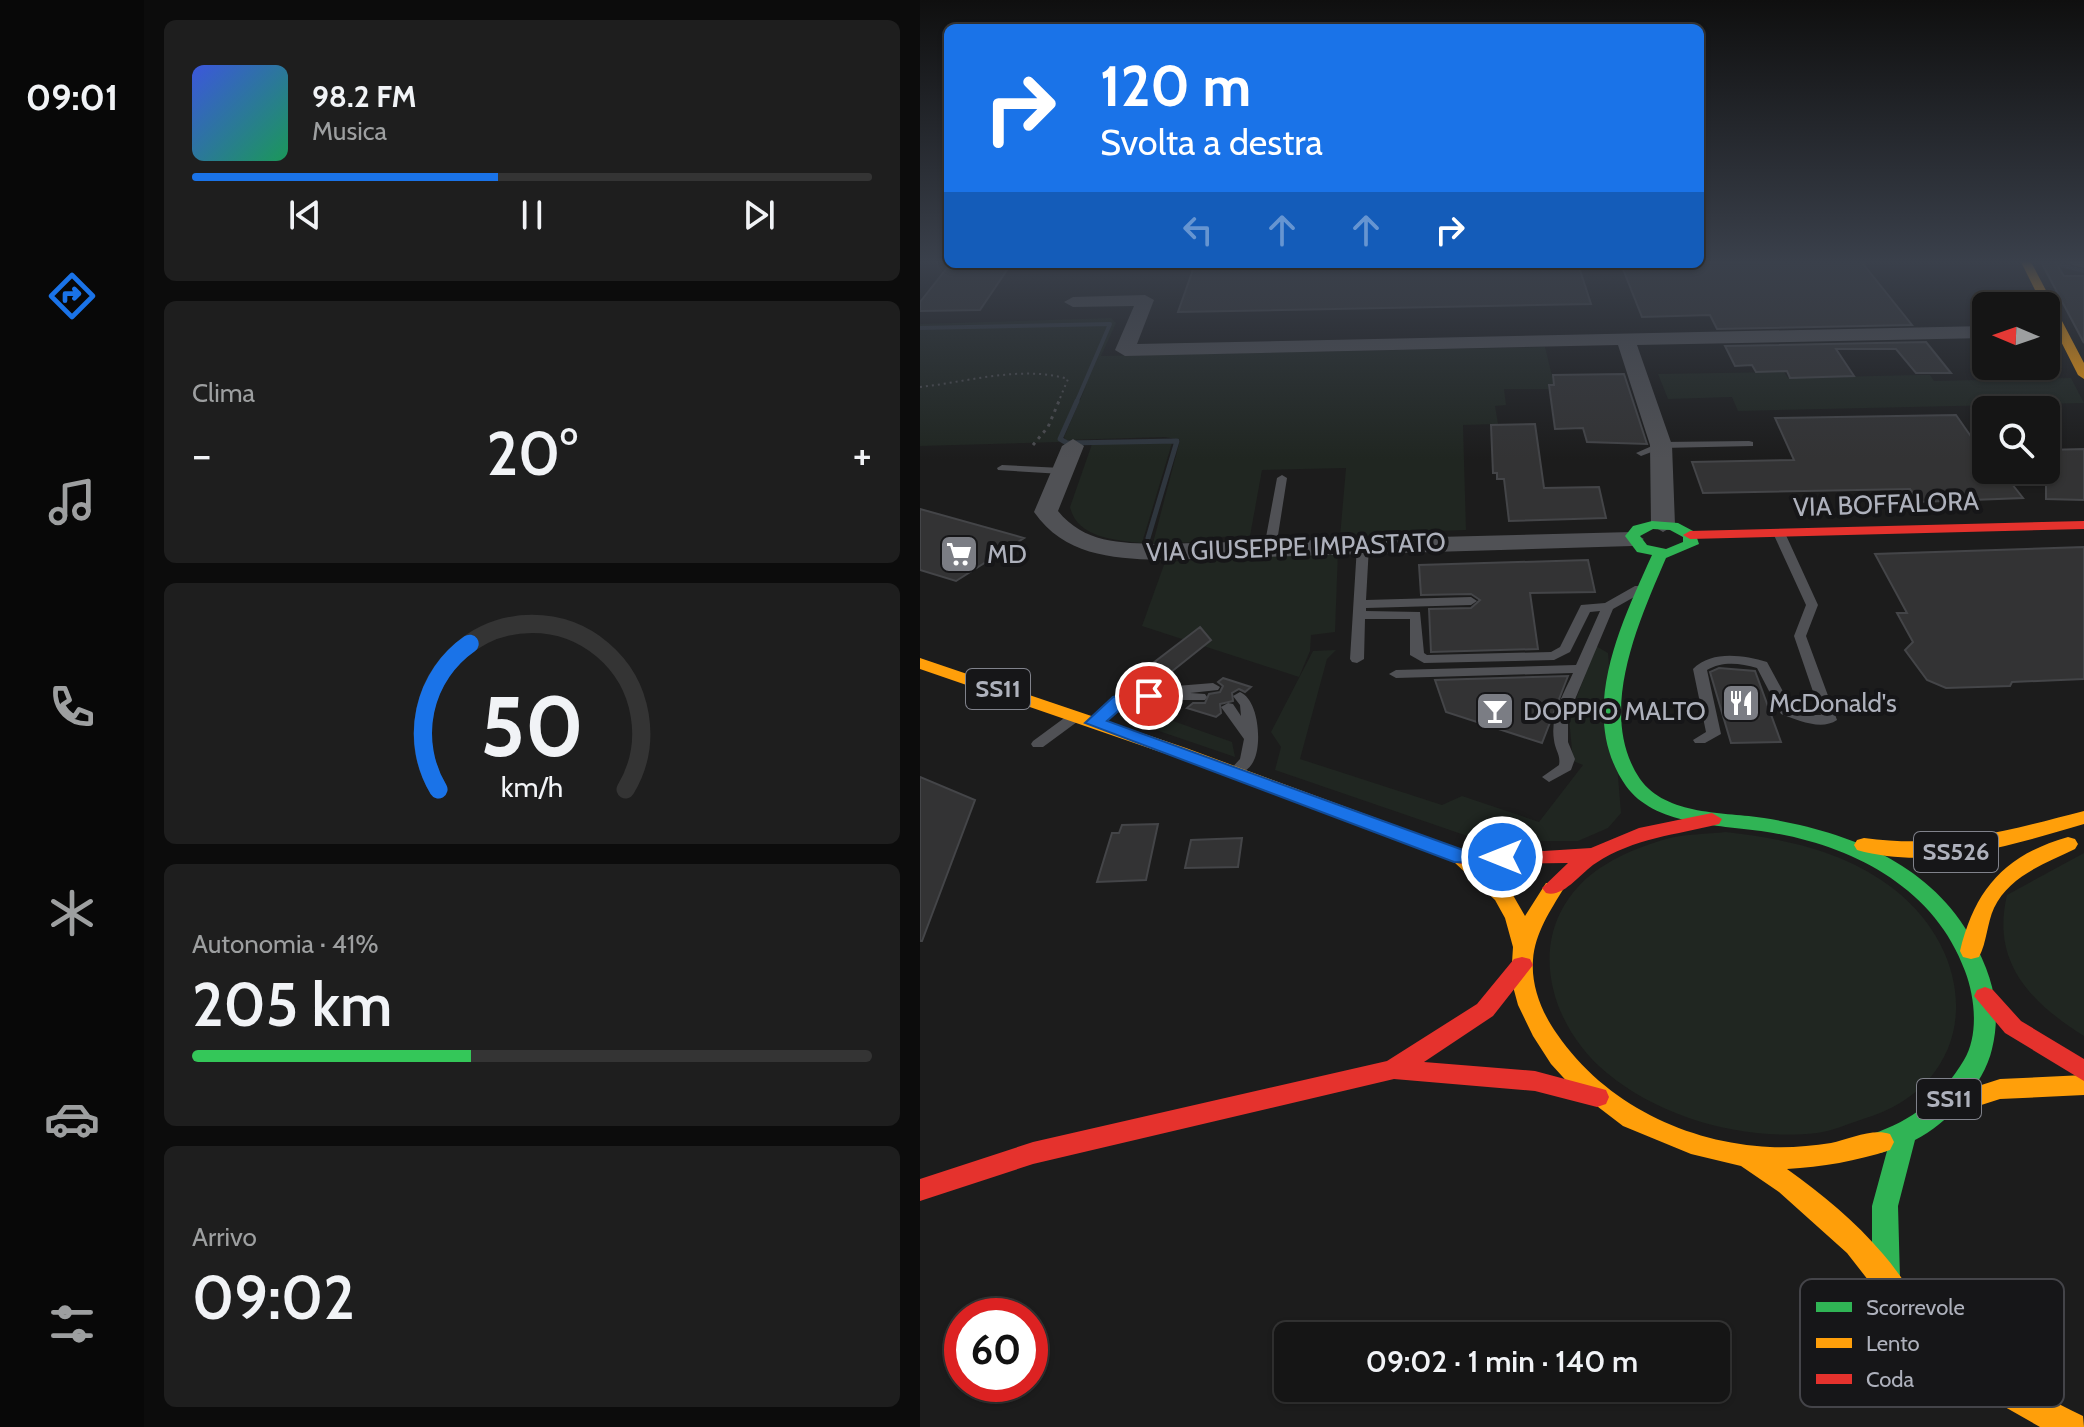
<!DOCTYPE html>
<html lang="it">
<meta charset="utf-8">
<style>
body{margin:0;font-family:Cabin,sans-serif;background:#1e1e1e;color:#f1f3f6;height:100vh;display:flex;flex-direction:column;font-size:30px;white-space:nowrap}
*{box-sizing:border-box;margin:0}
p{font-size:26px;color:#9d9fa0}
.icon{flex:none;width:44px;height:44px;fill:none;stroke:currentColor;stroke-width:2;stroke-linecap:round;stroke-linejoin:round}
.map{position:relative;flex:1;overflow:hidden}
.details{display:flex;flex-direction:column;gap:20px;padding:20px;background:#0c0c0c;width:776px}
.details>*{flex:none}
.banner{position:absolute;left:24px;top:24px;width:760px;height:244px;border-radius:12px;box-shadow:0 2px 6px #0004,0 0 0 2px #343434;background:#1a73e8;color:#fff;overflow:hidden}
.needle{width:52px;rotate:272deg}
.controls{position:absolute;left:1052px;top:292px;display:grid;gap:16px}
.controls a{display:grid;place-items:center;width:88px;height:88px;border-radius:12px;background:#151515;box-shadow:0 2px 6px #0004,0 0 0 2px #343434;font-size:40px}
.speed{position:absolute;left:24px;top:1298px;display:flex;gap:16px;font-size:40px;font-weight:700;text-align:center}
.speed>*{display:grid;place-content:center;width:104px;height:104px;border-radius:50%;background:#151515;box-shadow:0 2px 6px #0004,0 0 0 2px #343434;line-height:1}
.speed .limit{border:12px solid #d22;background:#fff;color:#111}
.pin{position:absolute;display:grid;place-items:center;width:68px;height:68px;color:#fff;margin:-34px;border:4px solid #fff;border-radius:50%;box-shadow:0 2px 8px #0007}
.me{position:absolute;width:88px;margin:-44px;rotate:270deg;stroke-linejoin:round;filter:drop-shadow(0 0 6px #0008)}
.turn{display:flex;align-items:center;gap:28px;height:168px;padding:0 24px;font-size:36px}
.turn .icon{width:104px;height:104px;stroke-width:2.5}
.turn b{display:block;font-size:56px;line-height:68px}
.lanes{display:flex;align-items:center;height:76px;padding:0 24px;background:#0003;justify-content:center;gap:40px;direction:ltr}
.lanes .off{opacity:.35}
.big{font-size:60px;font-weight:600;line-height:1.1}
.details .tile{flex:1;display:flex;flex-direction:column;justify-content:center;gap:12px;min-width:0;padding:0 28px;border-radius:12px;background:#1e1e1e}
.details .dial{align-items:center;gap:0}
.dial svg{height:208px;overflow:visible;fill:none;stroke:#343434;stroke-width:7;stroke-linecap:round;text-anchor:middle}
.dial text{fill:#f1f3f6;stroke:none}
.song{display:flex;align-items:center;gap:24px}
.cover{width:96px;height:96px;border-radius:12px;background:linear-gradient(135deg,hsl(230 70% 55%),hsl(150 70% 35%))}
.played{height:8px;border-radius:4px;background:linear-gradient(90deg,#1a73e8 45%,#343434 45%)}
.keys{display:flex;justify-content:space-around;direction:ltr}
.heat{display:flex;justify-content:space-between;align-items:center;font-size:44px;direction:ltr}
.charge{height:12px;border-radius:6px;background:linear-gradient(90deg,#34c759 41%,#343434 0)}
.trip{position:absolute;left:354px;top:1322px;width:456px;height:80px;border-radius:12px;background:#151515;box-shadow:0 2px 6px #0004,0 0 0 2px #343434;font-weight:600;line-height:80px;text-align:center}
main{display:flex;flex:1;min-height:0}
.tab-bar{display:flex;flex-direction:column;width:144px;justify-content:space-around;align-items:center;background:#080808;color:#9d9fa0}
.tab-bar .icon{width:56px;height:56px}
.tab-bar .current{color:#1a73e8}
.tab-bar b{font-size:36px;color:#f1f3f6}
.map>svg:first-child{display:block}
.green{fill:#202621}
.lines{fill:none;stroke-linecap:round;stroke-linejoin:round}
.stream-far1{stroke:#2f363e;stroke-width:4}
.stream{stroke:#2f363e;stroke-width:5}
.building{fill:#333334;stroke:#444548;stroke-width:2}
.path-far1{stroke:#4c4d50;stroke-width:2;stroke-dasharray:2 4;stroke-linecap:butt}
.path{stroke:#4c4d50;stroke-width:3;stroke-dasharray:3 5;stroke-linecap:butt}
.lane{fill:#505155;fill-rule:evenodd}
.street{fill:#505155;fill-rule:evenodd}
.fast{fill:#30b455;fill-rule:evenodd}
.slow{fill:#ff9f0a;fill-rule:evenodd}
.jam{fill:#e5322d;fill-rule:evenodd}
.route{fill:#1a73e8;stroke:#114b97;stroke-width:2}
.labels{text-anchor:middle;stroke-width:8;stroke-linejoin:round;paint-order:stroke}
.shield{fill:#161618;stroke:#80828b;stroke-width:2}
.shield-label{font-size:24px;font-weight:bold;fill:#aeb1bc}
.street-label{font-size:26px;fill:#aeb1bc;stroke:#161618}
.poi-label{font-size:26px;fill:#aeb1bc;stroke:#161618;text-anchor:start}
.key{fill:#161618;stroke:#444449;stroke-width:2}
.key-label{font-size:22px;fill:#aeb1bc}
</style>
<main>
<nav class="tab-bar">
<b>09:01</b>
<svg class="icon current" aria-label="directions" viewBox="0 0 24 24"><path d="M12 3l9 9-9 9-9-9zM9 14v-3h6M13 9l2 2-2 2"/></svg>
<svg class="icon" aria-label="music" viewBox="0 0 24 24"><path d="M9 18V5l10-2v13"/><circle cx="6" cy="18" r="3"/><circle cx="16" cy="16" r="3"/></svg>
<svg class="icon" aria-label="phone" viewBox="0 0 24 24"><path d="M5 4h4l2 5-3 2q2 4 5 5l2-3 5 2v4C11 20 4 13 5 4z"/></svg>
<svg class="icon" aria-label="climate" viewBox="0 0 24 24"><path d="M12 3v18M4 7l16 10M4 17L20 7"/></svg>
<svg class="icon" aria-label="car" viewBox="0 0 24 24"><path d="M5 17H2v-5l4-1 3-4h7l3 4 3 1v5h-3M9 17h6M6 11h13"/><circle cx="7" cy="17" r="2"/><circle cx="17" cy="17" r="2"/></svg>
<svg class="icon" aria-label="filters" viewBox="0 0 24 24"><path d="M4 7h16M4 17h16"/><circle cx="9" cy="7" r="2"/><circle cx="15" cy="17" r="2"/></svg>
</nav>
<section class="details">
<div class="tile">
<div class="song"><i class="cover"></i><div><b>98.2 FM</b><p>Musica</p></div></div>
<div class="played"></div>
<div class="keys"><svg class="icon" aria-label="previous" viewBox="0 0 24 24"><path d="M18 5L8 12l10 7zM5 5v14"/></svg><svg class="icon" aria-label="pause" viewBox="0 0 24 24"><path d="M8 5v14M16 5v14"/></svg><svg class="icon" aria-label="next" viewBox="0 0 24 24"><path d="M6 5l10 7-10 7zM19 5v14"/></svg></div>
</div>
<div class="tile"><p>Clima</p>
<div class="heat"><a>−</a><b class="big">20°</b><a>+</a></div>
</div>
<div class="tile dial"><svg viewBox="0 0 100 80">
<path d="M14 69A42 42 0 1 1 86 69"/>
<path d="M14 69A42 42 0 0 1 26 13" stroke="#1a73e8"/>
<text x="50" y="56" font-size="32" font-weight="700">50</text>
<text x="50" y="72" font-size="11">km/h</text>
</svg></div>
<div class="tile"><p>Autonomia · 41%</p><b class="big">205 km</b><div class="charge"></div></div>
<div class="tile"><p>Arrivo</p><b class="big">09:02</b></div>
</section>
<div class="map">
<svg width="1164" height="1427" viewBox="0 0 1164 1427">
<rect width="100%" height="100%" fill="#1c1c1c"/>
<path class="green" d="M 191,318 L 196,323 L 181,356 L 625,347 L 634,384 L 628,384 L 628,389 L 584,389 L 586,405 L 575,406 L 578,424 L 543,425 L 546,530 L 518,531 L 516,535 L 420,537 L 426,468 L 342,470 L 330,536 L 299,537 L 298,542 L 233,543 L 260,440 L 245,437 L 146,440 L 144,437 L 167,384 L 139,442 L 0,446 L 0,324 Z
M 864,372 L 868,378 L 997,375 L 1010,375 L 1014,381 L 1151,378 L 1164,403 L 818,411 L 812,397 L 748,399 L 738,374 Z
M 238,441 L 252,443 L 222,543 C 195,540 157,538 150,507 L 172,444 Z
M 418,551 L 415,632 L 391,635 L 390,651 L 379,677 L 222,626 L 245,562 Z
M 676,646 L 688,653 L 701,813 L 688,828 L 658,841 L 562,841 L 355,770 L 361,747 L 351,732 L 393,651 L 416,650 L 407,659 L 380,759 L 522,805 L 542,796 L 619,822 L 663,765 L 653,761 L 649,718 Z
M 225,711 L 312,742 L 315,757 L 198,717 Z
M 806,832 C 866,839 926,851 975,890 C 1063,960 1059,1085 943,1119 C 928,1124 912,1131 897,1133 C 826,1141 742,1119 687,1073 C 632,1028 606,945 657,888 C 679,863 715,848 746,839 C 765,834 787,834 806,832 Z
M 1164,853 L 1164,1036 C 1110,1002 1071,962 1087,895 Z"/>
<g class="lines">
<path class="stream-far1" d="M 1122,260 L 1164,271
M 0,328 L 190,324 L 156,403"/>
<path class="stream" d="M 157,401 L 140,439 L 147,443 L 257,441 L 228,538"/>
</g>
<path class="building" d="M 940,260 L 992,325 L 797,329 L 790,315 L 722,317 L 701,264 Z
M 1120,260 L 1134,260 L 1144,276 L 1164,276 L 1164,343 Z
M 275,264 L 658,264 L 671,304 L 258,312 Z
M 89,267 L 60,310 L 0,311 L 0,302 L 27,268 Z
M 1006,342 L 1031,373 L 996,373 L 976,349 L 916,349 L 934,376 L 870,378 L 867,371 L 836,372 L 832,365 L 815,366 L 805,346 Z
M 704,374 L 727,444 L 667,442 L 663,428 L 635,429 L 629,385 L 634,385 L 633,375 Z
M 1036,415 L 1066,458 L 1066,470 L 1081,470 L 1103,498 L 999,502 L 990,489 L 783,493 L 772,462 L 874,460 L 855,418 Z
M 615,424 L 624,488 L 679,487 L 686,518 L 589,521 L 584,479 L 577,479 L 577,473 L 573,473 L 571,425 Z
M 1164,449 L 1164,500 L 1126,499 L 1126,450 Z
M 0,509 L 104,538 L 36,581 L 0,570 Z
M 1164,547 L 1164,679 L 1092,682 L 1090,686 L 1026,688 L 1007,680 L 985,650 L 993,642 L 977,613 L 987,613 L 955,554 Z
M 668,560 L 675,592 L 610,593 L 618,649 L 511,652 L 509,609 L 551,608 L 560,600 L 551,594 L 501,595 L 499,565 Z
M 280,627 L 291,640 L 245,677 L 224,670 Z
M 799,668 L 835,671 L 861,742 L 811,743 L 790,672 Z
M 648,676 L 622,743 L 526,712 L 515,680 Z
M 303,678 L 331,687 L 325,692 L 319,689 L 312,693 L 313,701 L 300,704 L 301,713 L 296,717 L 267,708 L 273,703 L 285,703 L 289,694 L 300,692 L 303,686 L 298,682 Z
M 0,777 L 55,800 L 2,941 L 0,941 Z
M 238,824 L 226,880 L 177,882 L 192,833 L 199,833 L 202,825 Z
M 322,838 L 318,867 L 265,868 L 271,840 Z"/>
<g class="lines">
<path class="path-far1" d="M 0,387 C 48,382 101,365 148,379 L 138,403"/>
<path class="path" d="M 113,445 L 128,427 L 139,401"/>
<path class="lane" d="M 829,441 L 833,442 L 833,446 L 742,448 L 721,456 L 716,453 L 741,442 Z
M 82,465 L 142,468 L 147,471 L 142,474 L 78,470 L 77,468 Z
M 362,475 L 367,478 L 356,548 L 350,552 L 344,548 L 357,478 Z
M 859,530 L 865,533 L 898,605 L 886,636 L 917,720 C 901,731 878,720 861,714 L 837,668 C 820,663 802,661 787,670 L 801,734 L 785,743 L 775,743 L 773,740 L 786,732 L 773,669 C 792,650 823,655 847,662 L 872,708 L 889,715 L 901,715 L 874,636 L 886,605 L 853,533 Z
M 443,542 L 449,546 L 446,600 L 551,597 L 557,601 L 551,605 L 446,608 L 446,611 L 500,612 L 504,653 L 507,655 L 631,652 L 640,647 L 661,605 L 685,603 L 715,586 L 723,586 L 725,589 L 723,592 L 693,609 L 648,716 L 648,742 L 655,759 L 651,770 L 629,782 L 622,777 L 639,765 C 641,755 635,750 634,740 C 630,716 643,695 653,673 L 476,678 L 469,674 L 476,670 L 656,665 L 680,611 L 670,612 L 650,652 L 634,660 L 504,663 L 490,655 L 490,619 L 445,619 L 444,659 L 437,663 L 432,662 L 430,659 L 437,546 Z
M 293,683 L 300,687 L 298,690 L 270,693 L 285,694 L 287,697 L 285,700 L 235,700 L 217,703 L 193,715 L 179,726 L 174,727 L 167,723 C 191,697 223,691 257,692 L 254,689 L 256,686 Z
M 320,692 C 339,700 342,744 334,760 C 331,768 322,774 315,777 L 308,772 L 320,759 L 324,739 L 301,707 L 308,703 L 313,704 L 321,716 L 320,705 L 313,696 Z
M 156,712 L 163,716 L 161,719 L 123,747 L 113,747 L 111,744 L 113,741 L 151,713 Z"/>
<path class="street" d="M 1147,260 L 1164,260 L 1164,268 L 1149,264 Z
M 225,295 L 234,300 L 217,344 L 1066,326 L 1066,338 L 717,345 L 752,445 L 755,525 L 743,532 L 731,525 L 730,445 L 698,345 L 205,356 L 195,350 L 214,306 L 153,307 L 144,302 L 153,297 Z
M 153,439 L 164,446 L 138,511 C 164,543 200,543 238,544 L 712,532 L 724,539 L 712,546 L 238,560 C 190,558 144,555 114,512 L 142,446 Z"/>
<path class="fast" d="M 732,521 L 758,523 L 775,532 L 779,544 L 746,558 C 719,621 676,714 720,779 C 746,816 806,812 844,818 C 927,831 1010,863 1052,939 C 1072,974 1082,1009 1072,1049 C 1064,1085 1027,1124 995,1140 L 978,1206 L 980,1279 L 976,1288 L 966,1292 L 956,1288 L 952,1279 L 952,1206 L 967,1151 L 961,1153 L 952,1150 L 948,1142 L 952,1134 C 992,1121 1022,1097 1044,1060 C 1059,1035 1055,997 1045,971 C 1014,885 927,843 841,831 C 798,825 734,825 706,786 C 656,714 701,624 732,555 L 717,552 L 705,536 L 713,526 ZM 733,529 L 750,530 L 763,537 L 763,542 L 746,549 L 727,545 L 720,536 Z"/>
<path class="slow" d="M 1100,260 L 1110,260 L 1164,363 L 1164,379 L 1158,375 L 1126,312 L 1126,306 L 1123,306 Z
M 0,658 L 266,748 L 548,852 L 590,890 L 605,916 L 626,883 L 640,883 L 644,888 C 630,911 615,933 613,960 C 611,986 622,1013 637,1034 C 685,1104 767,1143 850,1147 C 870,1148 891,1146 911,1143 C 929,1139 953,1128 970,1134 L 974,1142 L 970,1150 C 937,1161 902,1167 867,1169 C 902,1194 935,1221 963,1254 C 983,1277 997,1304 1019,1325 C 1061,1365 1112,1391 1163,1416 L 1164,1427 L 1120,1427 L 1055,1390 L 998,1344 L 927,1253 L 859,1192 L 821,1166 L 771,1154 L 703,1126 L 652,1087 L 631,1064 L 613,1036 L 598,1005 L 591,979 L 593,947 L 585,918 L 575,900 L 534,862 L 252,756 L 0,669 Z
M 1164,811 L 1164,824 C 1092,845 1012,871 937,850 L 934,845 L 937,840 L 944,838 C 1026,849 1086,831 1164,811 Z
M 1148,837 L 1155,839 L 1158,844 L 1155,849 C 1126,863 1089,876 1074,908 C 1067,923 1067,942 1059,957 L 1051,959 L 1043,957 L 1040,951 C 1055,889 1085,855 1148,837 Z
M 1164,1075 L 1164,1095 L 1080,1099 L 1024,1117 L 1015,1114 L 1012,1107 L 1015,1100 L 1080,1079 Z"/>
<path class="jam" d="M 1164,521 L 1164,529 L 770,539 L 763,535 L 770,531 Z
M 792,813 L 802,819 L 799,824 C 756,835 714,838 676,863 C 660,873 644,898 626,893 L 622,888 L 648,863 L 541,864 L 534,862 L 531,857 L 534,852 L 541,850 L 624,851 L 671,848 L 719,828 Z
M 602,957 L 610,959 L 613,965 L 573,1016 L 504,1062 L 615,1071 L 686,1090 L 689,1097 L 686,1104 L 677,1107 L 615,1091 L 474,1079 L 113,1164 L 0,1201 L 0,1179 L 113,1142 L 467,1061 L 557,1004 L 594,959 Z
M 1065,987 L 1073,990 L 1101,1021 L 1164,1059 L 1164,1081 L 1085,1033 L 1054,996 L 1057,990 Z"/>
</g>
<linearGradient id="sky" x2="0" y2="1"><stop stop-color="#0f0f0f"/><stop offset="0.57" stop-color="#3a404b"/><stop offset="1" stop-color="#3a404b" stop-opacity="0"/></linearGradient>
<rect width="1164" height="459" fill="url(#sky)"/>
<path class="route" d="M 229,690 L 238,696 L 235,700 L 205,705 L 187,721 L 543,850 L 582,850 L 592,857 L 582,864 L 534,862 L 165,723 L 193,697 Z"/>
<defs>
<symbol id="supermarket-square" viewBox="-11 -11 22 22"><rect x="-9" y="-9" width="18" height="18" rx="4" fill="#7b7d84" stroke="#161618"/><path d="M-6-5.5h2.5l.6 2H6L4.5 2H-2.5L-4.4-4H-6ZM-1.5 3.2a1.3 1.3 0 1 0 .1 0ZM3 3.2a1.3 1.3 0 1 0 .1 0Z" fill="#fff"/></symbol>
<symbol id="restaurant-square" viewBox="-11 -11 22 22"><rect x="-9" y="-9" width="18" height="18" rx="4" fill="#7b7d84" stroke="#161618"/><path d="M-5-6h1v4h1v-4h1v4h1v-4h1v5L-1.5 .5V6h-2V.5L-5-1ZM5-6V6H3V1.5H1.5Q1.5-4 5-6Z" fill="#fff"/></symbol>
<symbol id="bar-square" viewBox="-11 -11 22 22"><rect x="-9" y="-9" width="18" height="18" rx="4" fill="#7b7d84" stroke="#161618"/><path d="M-6-5H6L.8 .8V4.5H3.5V6h-7V4.5H-.8V.8Z" fill="#fff"/></symbol>
</defs>
<g fill-rule="evenodd">
<use href="#supermarket-square" x="17" y="532" width="44" height="44"/>
<use href="#restaurant-square" x="799" y="681" width="44" height="44"/>
<use href="#bar-square" x="553" y="689" width="44" height="44"/>
</g>
<g class="labels">
<g class="shield">
<rect x="46" y="669" width="64" height="40" rx="6"/>
<rect x="994" y="832" width="84" height="40" rx="6"/>
<rect x="997" y="1079" width="64" height="40" rx="6"/>
</g>
<g class="shield-label">
<text x="78" y="697">SS11</text>
<text x="1036" y="860">SS526</text>
<text x="1029" y="1107">SS11</text>
</g>
<g class="street-label">
<text transform="translate(966 504) rotate(-2)" y="9">VIA BOFFALORA</text>
<text transform="translate(376 547) rotate(-2)" y="9">VIA GIUSEPPE IMPASTATO</text>
</g>
<g class="poi-label">
<text x="67" y="563">MD</text>
<text x="849" y="712">McDonald's</text>
<text x="603" y="720">DOPPIO MALTO</text>
</g>
</g>
<rect x="880" y="1279" width="264" height="128" rx="12" class="key"/>
<rect x="896" y="1302" width="36" height="10" fill="#30b455"/>
<rect x="896" y="1338" width="36" height="10" fill="#ff9f0a"/>
<rect x="896" y="1374" width="36" height="10" fill="#e5322d"/>
<g class="key-label">
<text x="946" y="1315">Scorrevole</text>
<text x="946" y="1351">Lento</text>
<text x="946" y="1387">Coda</text>
</g>
</svg>
<div class="controls">
<a><svg class="needle" viewBox="-14 -14 28 28"><path d="M0-13l5 13h-10z" fill="#e53935"/><path d="M0 13l5-13h-10z" fill="#9d9fa0"/></svg></a>
<a><svg class="icon" aria-label="search" viewBox="0 0 24 24"><circle cx="10" cy="10" r="6"/><path d="M15 15l6 6"/></svg></a>
</div>
<div class="speed"><div class="limit">60</div></div>
<div class="pin" style="left:229px;top:696px;background:#d93025"><svg class="icon" aria-label="arrive" viewBox="0 0 24 24"><path d="M6 21V4h12l-3 4 3 4H6"/></svg></div>
<svg class="me" style="left:582px;top:857px" viewBox="-20 -20 40 40"><circle r="17" fill="#1a73e8" stroke="#fff" stroke-width="3"/><path d="M0-11L8 9 0 5-8 9z" fill="#fff"/></svg>
<div class="trip">09:02 · 1 min · 140 m</div>
<div class="banner">
<div class="turn"><svg class="icon" aria-label="right" viewBox="0 0 24 24"><path d="M7 20v-9h11M14 6l5 5-5 5"/></svg><div><b>120 m</b>Svolta a destra</div></div>
<div class="lanes"><svg class="icon off" aria-label="left" viewBox="0 0 24 24"><path d="M17 20v-9H6M10 6l-5 5 5 5"/></svg><svg class="icon off" aria-label="ahead" viewBox="0 0 24 24"><path d="M12 20V5M6 11l6-6 6 6"/></svg><svg class="icon off" aria-label="ahead" viewBox="0 0 24 24"><path d="M12 20V5M6 11l6-6 6 6"/></svg><svg class="icon" aria-label="right" viewBox="0 0 24 24"><path d="M7 20v-9h11M14 6l5 5-5 5"/></svg></div>
</div>
</div>
</main>
